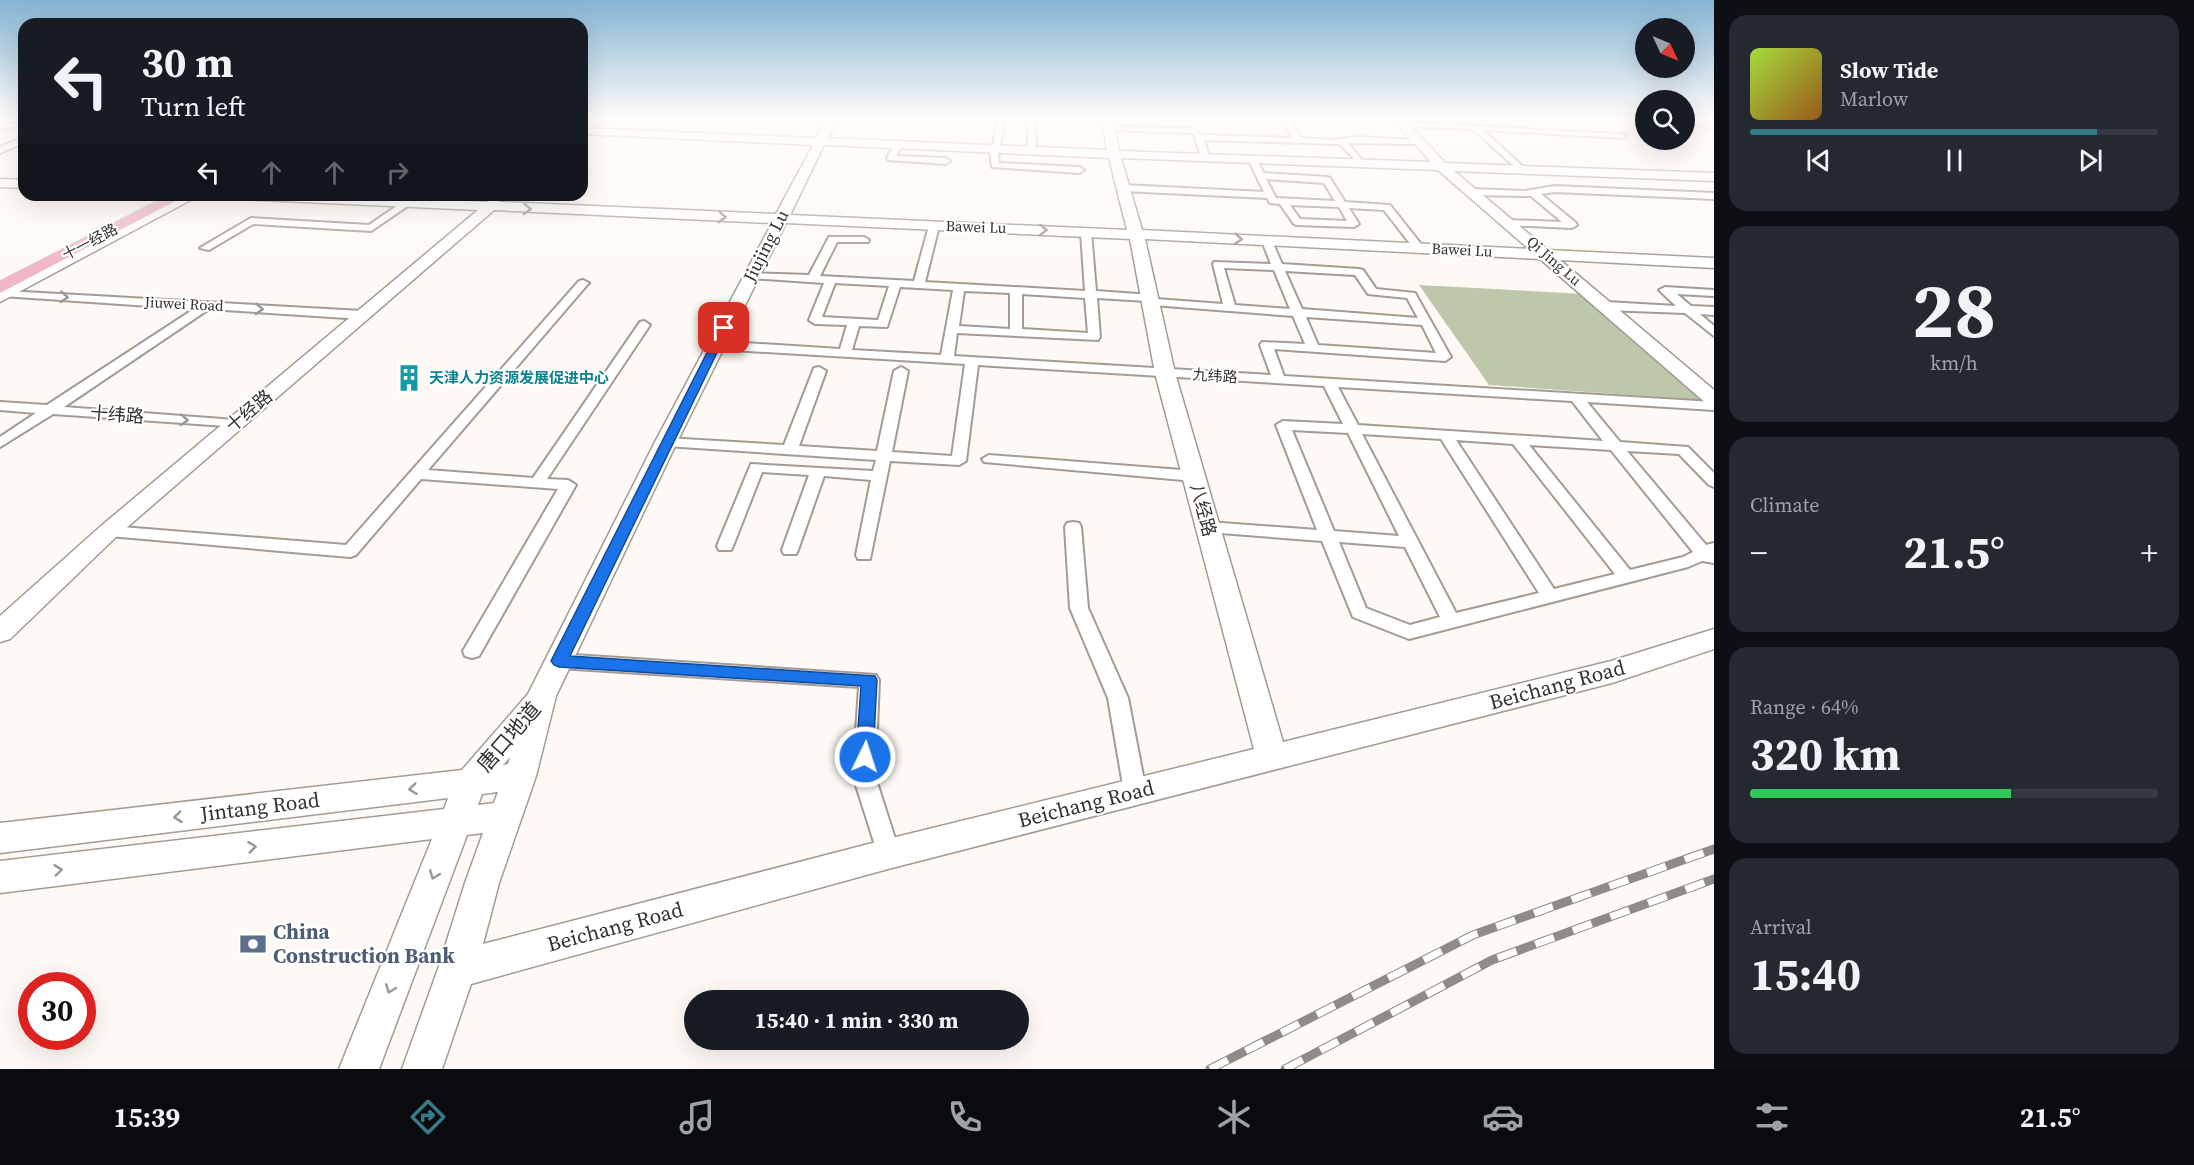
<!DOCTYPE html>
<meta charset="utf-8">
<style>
body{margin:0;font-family:"Source Serif 4","Noto Sans SC",serif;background:#242831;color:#f1f3f6;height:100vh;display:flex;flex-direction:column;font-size:22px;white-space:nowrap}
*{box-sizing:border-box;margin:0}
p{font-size:20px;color:#9ea1a6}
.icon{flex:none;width:33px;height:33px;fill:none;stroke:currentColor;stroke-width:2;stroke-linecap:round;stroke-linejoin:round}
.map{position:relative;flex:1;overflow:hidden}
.sheet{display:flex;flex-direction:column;gap:15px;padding:15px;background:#0d0f14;width:480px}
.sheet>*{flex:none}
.guide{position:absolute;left:18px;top:18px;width:570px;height:183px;border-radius:18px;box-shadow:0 6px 24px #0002;background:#171b24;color:#f1f3f6;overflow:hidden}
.needle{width:39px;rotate:134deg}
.buttons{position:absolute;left:1635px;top:18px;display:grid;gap:12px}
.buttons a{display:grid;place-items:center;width:60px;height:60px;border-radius:50%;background:#171b24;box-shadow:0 6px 24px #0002;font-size:30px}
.speed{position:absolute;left:18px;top:972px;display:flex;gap:12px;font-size:30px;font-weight:700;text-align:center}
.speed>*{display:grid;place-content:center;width:78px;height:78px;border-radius:50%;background:#171b24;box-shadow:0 6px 24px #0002;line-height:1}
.speed .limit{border:9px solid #d22;background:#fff;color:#111}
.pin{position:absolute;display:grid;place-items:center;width:51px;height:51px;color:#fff;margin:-26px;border-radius:12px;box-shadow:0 3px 9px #0006}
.me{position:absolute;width:66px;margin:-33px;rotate:4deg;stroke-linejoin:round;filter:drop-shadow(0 0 4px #0008)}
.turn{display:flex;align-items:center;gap:21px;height:126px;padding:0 24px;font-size:27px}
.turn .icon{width:78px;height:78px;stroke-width:2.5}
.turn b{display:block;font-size:42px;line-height:51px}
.lanes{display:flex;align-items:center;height:57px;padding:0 24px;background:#0003;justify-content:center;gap:30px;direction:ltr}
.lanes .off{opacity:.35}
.big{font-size:45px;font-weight:700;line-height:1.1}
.sheet .tile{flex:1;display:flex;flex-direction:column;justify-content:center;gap:9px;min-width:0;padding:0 21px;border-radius:18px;background:#242831}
.sheet .dial{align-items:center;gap:0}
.dial b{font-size:78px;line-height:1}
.song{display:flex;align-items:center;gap:18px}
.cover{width:72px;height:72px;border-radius:9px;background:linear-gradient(135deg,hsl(80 70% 55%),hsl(30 70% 35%))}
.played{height:6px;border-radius:3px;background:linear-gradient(90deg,#377b8a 85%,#363941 85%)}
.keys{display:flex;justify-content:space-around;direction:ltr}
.heat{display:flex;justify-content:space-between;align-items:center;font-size:33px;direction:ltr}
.charge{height:9px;border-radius:4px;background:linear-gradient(90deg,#34c759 64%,#363941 0)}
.trip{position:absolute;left:684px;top:990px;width:345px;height:60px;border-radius:30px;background:#171b24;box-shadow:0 6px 24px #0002;font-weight:700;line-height:60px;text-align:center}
.tab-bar{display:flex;height:96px;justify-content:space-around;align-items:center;background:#090b0e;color:#9ea1a6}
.tab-bar .icon{width:42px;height:42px}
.tab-bar .active{color:#377b8a}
.tab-bar b{font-size:27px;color:#f1f3f6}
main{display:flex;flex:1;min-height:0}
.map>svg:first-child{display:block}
.forest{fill:#bdc7aa}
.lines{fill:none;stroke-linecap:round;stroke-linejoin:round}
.street-casing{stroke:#a49c94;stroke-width:4}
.secondary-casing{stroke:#a49c94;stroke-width:3}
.primary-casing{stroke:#d6d6d5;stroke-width:2}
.street{fill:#fff;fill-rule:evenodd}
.secondary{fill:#fff;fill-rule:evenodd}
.primary{fill:#f0b6c1;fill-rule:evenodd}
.rail-casing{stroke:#8f8b87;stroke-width:9}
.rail{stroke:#fff;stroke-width:7;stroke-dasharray:20;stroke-linecap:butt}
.oneway{stroke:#9a9896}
.route{fill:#1a73e8;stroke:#114b97;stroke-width:1.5}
.labels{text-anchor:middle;stroke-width:4.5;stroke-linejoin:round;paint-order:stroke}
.far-street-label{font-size:15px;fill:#34312e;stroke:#fff}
.far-culture-label{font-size:15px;font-weight:bold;fill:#0d838f;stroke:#fff;text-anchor:start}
.street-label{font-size:18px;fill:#34312e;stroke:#fff}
.near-street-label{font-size:21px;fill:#34312e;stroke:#fff}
.near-service-label{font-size:21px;font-weight:bold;fill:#4e5e75;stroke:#fff;text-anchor:start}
</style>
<main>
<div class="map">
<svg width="1714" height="1069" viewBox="0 0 1714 1069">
<rect width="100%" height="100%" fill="#fef9f4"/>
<path class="forest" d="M 1419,285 L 1584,294 L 1701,400 L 1489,385 Z"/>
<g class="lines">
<defs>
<path id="street" d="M 997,119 L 1005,119 L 1000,146 L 997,148 L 999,163 L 1080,167 L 1084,170 L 1080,173 L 992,167 L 990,150 L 993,148 Z
M 1027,119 L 1035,119 L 1036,147 L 1032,149 L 1028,147 Z
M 1281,119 L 1289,119 L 1301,138 L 1336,140 L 1354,137 L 1418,140 L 1422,142 L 1418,144 L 1348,143 L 1361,159 L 1357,162 L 1340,144 L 1204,140 L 1208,153 L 1204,156 L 1200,153 L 1193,133 L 1110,130 L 1106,128 L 1110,126 L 1195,129 L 1201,135 L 1293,138 Z
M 24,121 L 24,125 L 0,129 L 0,125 Z
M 1403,122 C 1476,125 1549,131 1622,134 L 1626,136 L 1622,138 L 1483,130 L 1520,164 L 1521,166 L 1517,169 L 1473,129 L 1400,126 L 1399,124 Z
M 21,138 L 24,138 L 24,143 L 0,153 L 0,147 Z
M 895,143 L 902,145 L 896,156 L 946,158 L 950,161 L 946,164 L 888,160 L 887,158 Z
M 1252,156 L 1256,159 L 1264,173 L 1327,177 L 1330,178 L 1345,202 L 1390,205 L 1424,248 L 1415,250 L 1384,210 L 1349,208 L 1359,224 L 1354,227 L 1297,225 L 1294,224 L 1280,204 L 1270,203 L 1267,198 L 1124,191 L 1119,188 L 1124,185 L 1264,192 L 1248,159 ZM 1266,179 L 1324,183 L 1335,201 L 1276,198 ZM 1290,205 L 1339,207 L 1347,221 L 1300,219 Z
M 1555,186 L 1714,193 L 1714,199 L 1555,192 L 1541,194 L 1576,223 L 1577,225 L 1572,228 L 1505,225 L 1504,223 L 1509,220 L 1562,222 L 1531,196 L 1472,195 L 1467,192 L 1472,189 L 1524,191 Z
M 404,201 L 412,203 L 371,231 L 253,224 L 209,250 L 200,248 L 251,218 L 369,225 Z
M 934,223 L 939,226 L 925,282 L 1085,291 L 1081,232 L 1086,229 L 1091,232 L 1096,291 L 1151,295 L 1155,296 L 1156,299 L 1223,304 L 1213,264 L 1214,262 L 1271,264 L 1262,241 L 1271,239 L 1282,264 L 1359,269 L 1363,270 L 1376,289 L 1415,293 L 1451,357 L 1445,361 L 1274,349 L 1284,376 L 1714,402 L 1714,410 L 1587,402 L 1620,442 L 1688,447 L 1714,473 L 1714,487 L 1709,485 L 1679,454 L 1627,451 L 1706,545 L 1714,543 L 1714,563 L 1702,561 L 1688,567 L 1409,639 L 1353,617 L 1322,541 L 1208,532 L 1202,531 L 1200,527 L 1202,523 L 1208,522 L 1317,530 L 1276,425 L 1283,421 L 1343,424 L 1324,386 L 978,365 L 966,461 L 959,465 L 890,461 L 870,559 L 858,559 L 856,555 L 871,480 L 824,476 L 798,550 L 796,554 L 784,554 L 782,550 L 809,475 L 762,472 L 733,546 L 731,550 L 719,550 L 717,546 L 751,464 L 873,471 L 876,460 L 666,446 L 659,442 L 666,438 L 784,445 L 814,368 L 819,367 L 826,371 L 799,446 L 877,451 L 894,371 L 901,367 L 908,371 L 892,452 L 952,456 L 965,364 L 715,349 L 709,345 L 715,341 L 840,349 L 847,325 L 815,324 L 809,320 L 824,283 L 751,278 L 747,277 L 747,273 L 809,275 L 829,237 L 864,237 L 869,240 L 868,242 L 837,242 L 820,276 L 914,281 L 929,226 ZM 1224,268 L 1274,270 L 1290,309 L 1235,305 ZM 1285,271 L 1355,275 L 1368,294 L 1407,298 L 1418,318 L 1302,309 ZM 835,283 L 889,286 L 878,320 L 822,317 ZM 900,287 L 953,290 L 941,355 L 852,350 L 859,326 L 887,327 ZM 964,291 L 1010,293 L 1010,329 L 959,326 ZM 1022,294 L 1085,298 L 1088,333 L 1022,329 ZM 1097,298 L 1147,301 L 1152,305 L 1293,316 L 1305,344 L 1262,342 L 1260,345 L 1271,375 L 954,356 L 957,333 L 1098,340 L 1100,337 ZM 1306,317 L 1422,325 L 1436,353 L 1318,345 ZM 1338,387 L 1572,401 L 1603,441 L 1358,425 ZM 1292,430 L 1348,433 L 1399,536 L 1334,531 ZM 1362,434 L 1441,439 L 1539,593 L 1456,613 ZM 1456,440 L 1513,444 L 1615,574 L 1554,589 ZM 1529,445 L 1611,450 L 1693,552 L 1683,557 L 1630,570 ZM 1339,542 L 1405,547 L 1440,617 L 1410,625 L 1366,608 Z
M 583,280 L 589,283 L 587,285 L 428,470 L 533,478 L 640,322 L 644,321 L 650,325 L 547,479 L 568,480 L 576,485 L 479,656 L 472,658 L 465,656 L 463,651 L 558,489 L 421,479 L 356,555 L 350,557 L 109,536 L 103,535 L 101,531 L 103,527 L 109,526 L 346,545 L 579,281 Z
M 1665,287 L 1714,290 L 1714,296 L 1677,294 L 1691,306 L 1714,307 L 1714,315 L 1700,314 L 1714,326 L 1714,336 L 1685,313 L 1606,310 L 1600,306 L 1606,302 L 1676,306 L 1659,290 Z
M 6,291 L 362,311 L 368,315 L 362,319 L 209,309 L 64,407 L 235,420 L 242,424 L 240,427 L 53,414 L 0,447 L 0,437 L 36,413 L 0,410 L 0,402 L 47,405 L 194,309 L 2,296 L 2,292 Z
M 989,455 L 1194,471 L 1202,476 L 1194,481 L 984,462 L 982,459 Z
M 1073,522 L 1079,523 L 1081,527 L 1088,608 L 1128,698 L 1146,791 L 1143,798 L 1135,800 L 1127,798 L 1124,791 L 1108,698 L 1070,608 L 1065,527 L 1067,523 Z
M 559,654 L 876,675 L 879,680 L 875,776 L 900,854 L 896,861 L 888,865 L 880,861 L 853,776 L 859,687 L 559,668 L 552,666 L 549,661 L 552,656 Z"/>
<path id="secondary" d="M 827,119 L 838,119 L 828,138 L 1107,150 L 1102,119 L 1113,119 L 1119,151 L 1431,162 L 1392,119 L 1404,119 L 1445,163 L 1714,173 L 1714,181 L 1454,171 L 1548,250 L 1714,258 L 1714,268 L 1560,260 L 1714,390 L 1714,406 L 1707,404 L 1540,259 L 1145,239 L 1175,373 L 1283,742 L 1611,661 L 1714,629 L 1714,649 L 1612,683 L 888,869 L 471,984 L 442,1069 L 402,1069 L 438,969 L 465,883 L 483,833 L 467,835 L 379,1069 L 339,1069 L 432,839 L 0,893 L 0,861 L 444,809 L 448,798 L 0,853 L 0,823 L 462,770 L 528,694 L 655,442 L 772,223 L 494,210 L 117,536 L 10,639 L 0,642 L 0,616 L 101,526 L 478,210 L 238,199 L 231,195 L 332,195 L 487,202 L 494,199 L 500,202 L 776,214 L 813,145 L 582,134 L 582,128 L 816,138 ZM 824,145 L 1109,158 L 1127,230 L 790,215 ZM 1121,158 L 1438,170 L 1529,249 L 1142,230 ZM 786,223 L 1130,239 L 1155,373 L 1254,749 L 888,839 L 483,944 L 499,883 L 536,776 L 556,696 L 677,442 ZM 510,757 L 508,764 L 503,765 ZM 498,792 L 494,803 L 478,805 L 482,794 Z
M 1686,119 L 1701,119 L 1714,124 L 1714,131 Z
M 0,179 L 24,180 L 24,188 L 0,187 Z
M 183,195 L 200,195 L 0,302 L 0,290 Z"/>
<path id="primary" d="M 169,195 L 187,195 L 0,293 L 0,281 Z"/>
</defs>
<use href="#street" class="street-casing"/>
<use href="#secondary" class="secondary-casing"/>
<use href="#primary" class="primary-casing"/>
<use href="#street" class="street"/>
<use href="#secondary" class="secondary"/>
<use href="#primary" class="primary"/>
<defs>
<path id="rail" d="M 1210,1069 L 1473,935 L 1714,849
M 1285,1069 L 1492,960 L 1714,879"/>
</defs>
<use href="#rail" class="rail-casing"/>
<use href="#rail" class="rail"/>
</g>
<defs><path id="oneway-chevron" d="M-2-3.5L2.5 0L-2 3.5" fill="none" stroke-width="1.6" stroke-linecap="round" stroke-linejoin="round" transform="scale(1.5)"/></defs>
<g class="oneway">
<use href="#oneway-chevron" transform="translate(527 209) rotate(3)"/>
<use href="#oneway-chevron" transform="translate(722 217) rotate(3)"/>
<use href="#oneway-chevron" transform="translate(1043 230) rotate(2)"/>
<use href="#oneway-chevron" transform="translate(1238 239) rotate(3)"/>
<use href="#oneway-chevron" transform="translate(64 297) rotate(3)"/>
<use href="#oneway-chevron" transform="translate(259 309) rotate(3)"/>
<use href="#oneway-chevron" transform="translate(184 420) rotate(4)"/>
<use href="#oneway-chevron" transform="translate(413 789) rotate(173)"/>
<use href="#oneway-chevron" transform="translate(178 817) rotate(173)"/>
<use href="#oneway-chevron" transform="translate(252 847) rotate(-7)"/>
<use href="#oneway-chevron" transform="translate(58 870) rotate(-7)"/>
<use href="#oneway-chevron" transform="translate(434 875) rotate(111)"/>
<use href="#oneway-chevron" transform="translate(390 989) rotate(111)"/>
</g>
<linearGradient id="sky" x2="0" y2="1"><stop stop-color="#84b4d3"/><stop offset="0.44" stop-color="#fffcfa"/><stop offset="1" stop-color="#fffcfa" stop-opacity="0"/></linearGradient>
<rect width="1714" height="268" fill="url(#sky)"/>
<path class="route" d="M 721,325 L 729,328 L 570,656 L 875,676 L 877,680 L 873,757 L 871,762 L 865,764 L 858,762 L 856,757 L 861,686 L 559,667 L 554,665 L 551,661 Z"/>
<defs>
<symbol id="building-bare" viewBox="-9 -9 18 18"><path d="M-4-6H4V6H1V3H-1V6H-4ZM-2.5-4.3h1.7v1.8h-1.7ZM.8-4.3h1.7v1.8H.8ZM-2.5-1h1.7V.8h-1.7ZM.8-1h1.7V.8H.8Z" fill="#0f9aa8" stroke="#fff" stroke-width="2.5" paint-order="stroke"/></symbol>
<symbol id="bank-bare" viewBox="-9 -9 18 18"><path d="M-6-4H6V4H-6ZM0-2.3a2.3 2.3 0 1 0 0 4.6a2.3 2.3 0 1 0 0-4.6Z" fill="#5c6f8a" stroke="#fff" stroke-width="2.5" paint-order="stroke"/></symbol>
</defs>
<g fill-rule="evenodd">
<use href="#building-bare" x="390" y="359" width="38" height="38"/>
<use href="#bank-bare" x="234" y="925" width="38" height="38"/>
</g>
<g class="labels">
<g class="far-street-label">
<text transform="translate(976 227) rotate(2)" y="5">Bawei Lu</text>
<text transform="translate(90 242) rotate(-28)" y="5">十一经路</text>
<text transform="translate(1462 250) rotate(3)" y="5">Bawei Lu</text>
<text transform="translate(1554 261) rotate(41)" y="5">Qi Jing Lu</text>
<text transform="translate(184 304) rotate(3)" y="5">Jiuwei Road</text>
<text transform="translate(1215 376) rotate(4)" y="5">九纬路</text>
</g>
<g class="far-culture-label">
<text x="429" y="383">天津人力资源发展促进中心</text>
</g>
<g class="street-label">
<text transform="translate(766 246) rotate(-63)" y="6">Jiujing Lu</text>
<text transform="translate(249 411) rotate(-40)" y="6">十经路</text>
<text transform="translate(117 415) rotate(4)" y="6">十纬路</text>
<text transform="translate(1203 510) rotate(75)" y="6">八经路</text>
</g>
<g class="near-street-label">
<text transform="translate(1557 685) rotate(-15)" y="7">Beichang Road</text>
<text transform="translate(509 737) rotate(-49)" y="7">唐口地道</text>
<text transform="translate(1086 804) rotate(-14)" y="7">Beichang Road</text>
<text transform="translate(260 807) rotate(-7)" y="7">Jintang Road</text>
<text transform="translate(615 927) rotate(-15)" y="7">Beichang Road</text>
</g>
<g class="near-service-label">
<text x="273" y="939">China<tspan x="273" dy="24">Construction Bank</tspan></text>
</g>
</g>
</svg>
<div class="buttons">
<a><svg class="needle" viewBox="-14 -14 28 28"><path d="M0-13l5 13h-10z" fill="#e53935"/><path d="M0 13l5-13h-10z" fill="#9ea1a6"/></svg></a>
<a><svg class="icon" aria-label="search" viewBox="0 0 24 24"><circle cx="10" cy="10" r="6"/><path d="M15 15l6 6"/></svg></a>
</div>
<div class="speed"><div class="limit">30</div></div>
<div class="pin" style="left:724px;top:328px;background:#d93025"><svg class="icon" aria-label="arrive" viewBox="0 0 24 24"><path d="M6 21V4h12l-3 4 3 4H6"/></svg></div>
<svg class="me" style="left:865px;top:757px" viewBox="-20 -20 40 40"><circle r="17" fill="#1a73e8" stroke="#fff" stroke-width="3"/><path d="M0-11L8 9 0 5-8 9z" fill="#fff"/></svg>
<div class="trip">15:40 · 1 min · 330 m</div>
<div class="guide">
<div class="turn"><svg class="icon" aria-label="left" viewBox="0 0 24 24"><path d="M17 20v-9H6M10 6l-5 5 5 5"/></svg><div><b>30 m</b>Turn left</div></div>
<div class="lanes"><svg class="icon" aria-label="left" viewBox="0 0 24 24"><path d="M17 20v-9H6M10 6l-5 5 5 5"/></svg><svg class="icon off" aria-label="ahead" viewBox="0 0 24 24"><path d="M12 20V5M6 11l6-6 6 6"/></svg><svg class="icon off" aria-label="ahead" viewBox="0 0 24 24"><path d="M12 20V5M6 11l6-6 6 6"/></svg><svg class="icon off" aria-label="right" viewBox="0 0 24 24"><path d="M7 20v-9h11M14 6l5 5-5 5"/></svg></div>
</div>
</div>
<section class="sheet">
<div class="tile">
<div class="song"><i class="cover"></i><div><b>Slow Tide</b><p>Marlow</p></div></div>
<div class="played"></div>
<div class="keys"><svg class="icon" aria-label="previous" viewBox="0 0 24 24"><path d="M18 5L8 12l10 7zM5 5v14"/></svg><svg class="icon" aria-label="pause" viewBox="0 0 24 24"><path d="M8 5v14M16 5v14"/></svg><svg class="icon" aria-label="next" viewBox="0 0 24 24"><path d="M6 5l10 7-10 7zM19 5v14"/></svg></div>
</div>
<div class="tile dial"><b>28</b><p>km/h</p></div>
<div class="tile"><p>Climate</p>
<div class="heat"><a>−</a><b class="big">21.5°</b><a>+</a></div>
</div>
<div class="tile"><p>Range · 64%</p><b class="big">320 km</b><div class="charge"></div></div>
<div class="tile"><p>Arrival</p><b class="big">15:40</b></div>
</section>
</main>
<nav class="tab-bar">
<b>15:39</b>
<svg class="icon active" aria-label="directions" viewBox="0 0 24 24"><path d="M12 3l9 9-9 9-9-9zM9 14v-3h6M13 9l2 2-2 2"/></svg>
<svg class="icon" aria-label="music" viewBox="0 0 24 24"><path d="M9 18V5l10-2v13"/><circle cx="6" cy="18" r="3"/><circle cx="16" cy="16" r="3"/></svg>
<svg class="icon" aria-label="phone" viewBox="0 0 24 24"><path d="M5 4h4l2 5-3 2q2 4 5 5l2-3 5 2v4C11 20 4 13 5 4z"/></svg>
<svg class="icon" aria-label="climate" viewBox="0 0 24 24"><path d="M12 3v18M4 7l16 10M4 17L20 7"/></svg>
<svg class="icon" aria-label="car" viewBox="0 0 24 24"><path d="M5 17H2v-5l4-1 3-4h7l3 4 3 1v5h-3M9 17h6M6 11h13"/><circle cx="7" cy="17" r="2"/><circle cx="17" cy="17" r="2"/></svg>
<svg class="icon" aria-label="filters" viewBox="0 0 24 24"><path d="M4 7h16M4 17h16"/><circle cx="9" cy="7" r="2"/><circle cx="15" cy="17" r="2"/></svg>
<b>21.5°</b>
</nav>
